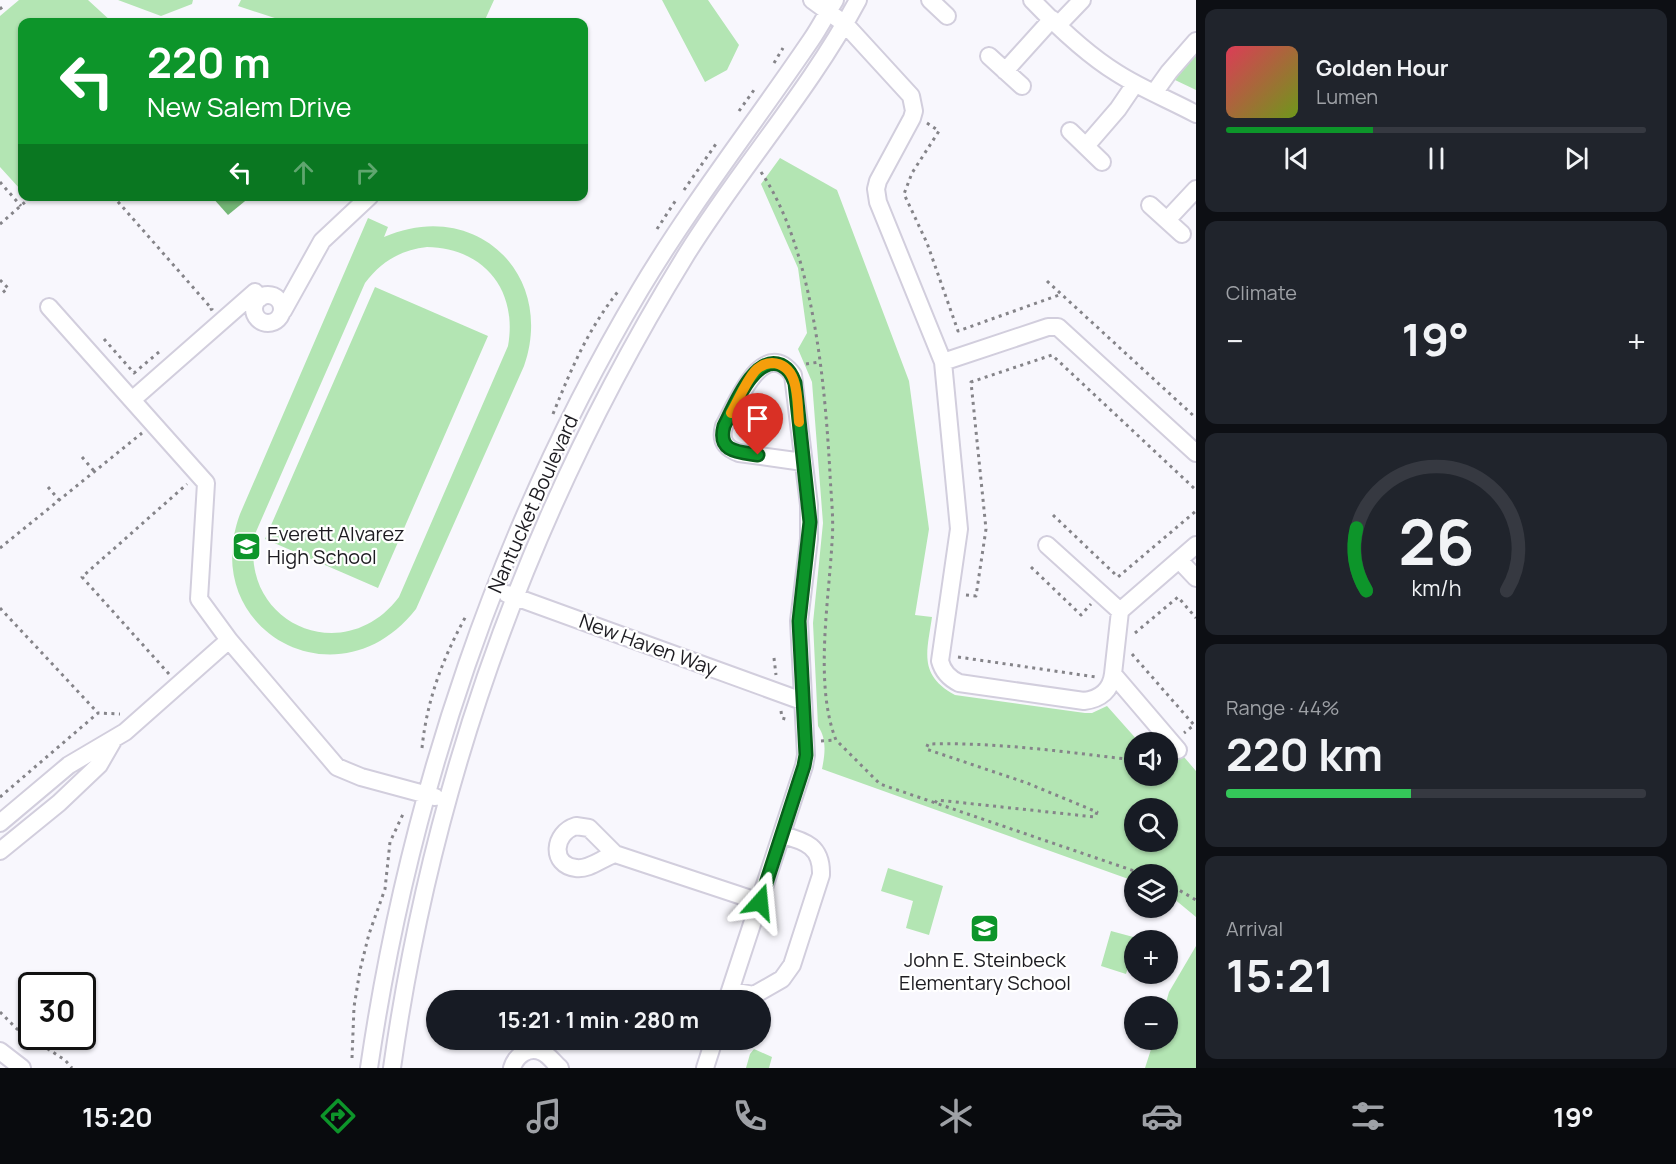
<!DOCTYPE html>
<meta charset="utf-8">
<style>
body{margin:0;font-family:Manrope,sans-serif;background:#20242c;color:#f1f3f6;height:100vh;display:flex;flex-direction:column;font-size:22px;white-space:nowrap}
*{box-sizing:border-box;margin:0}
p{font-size:20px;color:#9ea1a6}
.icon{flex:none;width:33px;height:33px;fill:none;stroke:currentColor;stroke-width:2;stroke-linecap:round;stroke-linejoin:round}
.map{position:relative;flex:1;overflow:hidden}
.details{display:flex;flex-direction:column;gap:9px;padding:9px;background:#0d0f14;width:480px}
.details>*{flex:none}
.guide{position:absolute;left:18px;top:18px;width:570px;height:183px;border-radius:12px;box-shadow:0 2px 4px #0004;background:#0d952a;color:#fff;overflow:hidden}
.tools{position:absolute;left:1124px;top:732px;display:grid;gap:12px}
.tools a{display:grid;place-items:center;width:54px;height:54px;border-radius:50%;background:#171b24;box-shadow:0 2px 4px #0004;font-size:30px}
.speed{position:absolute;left:18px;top:972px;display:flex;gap:12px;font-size:30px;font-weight:700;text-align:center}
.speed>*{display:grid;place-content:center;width:78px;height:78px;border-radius:50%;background:#171b24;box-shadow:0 2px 4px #0004;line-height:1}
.speed .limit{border:3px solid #111;border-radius:9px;background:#fff;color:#111}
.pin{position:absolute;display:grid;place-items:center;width:51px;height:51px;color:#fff;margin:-62px -26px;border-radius:50% 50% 50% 0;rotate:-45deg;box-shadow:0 0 6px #0007}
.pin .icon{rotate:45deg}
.me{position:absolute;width:66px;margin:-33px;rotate:18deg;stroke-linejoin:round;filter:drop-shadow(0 0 4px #0008)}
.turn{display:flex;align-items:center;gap:21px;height:126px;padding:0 30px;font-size:27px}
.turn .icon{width:78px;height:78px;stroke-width:2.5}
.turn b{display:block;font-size:42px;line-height:51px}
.lanes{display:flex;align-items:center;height:57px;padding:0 30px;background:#0003;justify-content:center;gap:30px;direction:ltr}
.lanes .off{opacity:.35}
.big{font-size:45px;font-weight:700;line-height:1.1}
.details .tile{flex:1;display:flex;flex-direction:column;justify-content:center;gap:9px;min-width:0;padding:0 21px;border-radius:12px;background:#20242c}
.details .dial{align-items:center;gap:0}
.dial svg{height:156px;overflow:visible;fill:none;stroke:#363941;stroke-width:7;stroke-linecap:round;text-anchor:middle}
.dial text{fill:#f1f3f6;stroke:none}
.song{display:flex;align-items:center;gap:18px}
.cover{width:72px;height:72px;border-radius:9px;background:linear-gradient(135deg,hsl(350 70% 55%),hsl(80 70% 35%))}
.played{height:6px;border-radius:3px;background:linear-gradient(90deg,#0d952a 35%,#363941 35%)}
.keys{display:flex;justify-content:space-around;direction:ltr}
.heat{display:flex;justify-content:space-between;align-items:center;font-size:33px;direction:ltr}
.charge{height:9px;border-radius:4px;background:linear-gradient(90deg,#34c759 44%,#363941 0)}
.trip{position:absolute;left:426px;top:990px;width:345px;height:60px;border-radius:30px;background:#171b24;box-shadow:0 2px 4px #0004;font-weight:700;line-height:60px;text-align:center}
.dock{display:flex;height:96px;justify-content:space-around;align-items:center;background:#090b0e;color:#9ea1a6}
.dock .icon{width:42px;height:42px}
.dock .on{color:#0d952a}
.dock b{font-size:27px;color:#f1f3f6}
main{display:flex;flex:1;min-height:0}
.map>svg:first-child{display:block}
.green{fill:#b3e5b3;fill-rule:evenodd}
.water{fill:#74b776}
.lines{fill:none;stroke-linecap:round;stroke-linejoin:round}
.minor-casing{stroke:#d2cedd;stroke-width:20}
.path{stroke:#858489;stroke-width:3;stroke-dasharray:3 4.5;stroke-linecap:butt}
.minor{stroke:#fff;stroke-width:16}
.route-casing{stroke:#08611b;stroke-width:15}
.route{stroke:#0d952a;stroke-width:10}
.slow{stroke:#f59e0b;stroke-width:10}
.labels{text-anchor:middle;stroke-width:4.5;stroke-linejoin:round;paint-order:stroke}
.street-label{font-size:20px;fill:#1d1c21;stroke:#fff}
.poi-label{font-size:20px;fill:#1d1c21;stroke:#fff;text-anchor:start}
</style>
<main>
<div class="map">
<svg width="1196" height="1068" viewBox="0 0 1196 1068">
<rect width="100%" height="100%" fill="#f8f7fd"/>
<path class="green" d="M 19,0 L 88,0 L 112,22 L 22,22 L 22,187 L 20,189 L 0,167 L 0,16 Z
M 118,0 L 193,0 L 192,4 L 161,16 Z
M 241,0 L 494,0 L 484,22 L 287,22 L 238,6 Z
M 662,0 L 708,0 L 739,45 L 727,70 L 705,82 Z
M 1196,53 L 1196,90 L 1175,80 Z
M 780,158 L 837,190 L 909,381 L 929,529 L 915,615 L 932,617 C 927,652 918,675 955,695 L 1085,713 L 1092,713 L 1107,706 L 1139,742 L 1134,742 L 1134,776 L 1167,776 L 1167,759 L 1178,750 L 1196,771 L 1196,917 L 1167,893 L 1167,874 L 1134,874 L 1134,881 L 822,769 C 825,754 827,739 818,726 L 813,623 L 823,523 L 812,382 L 798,349 L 807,333 L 798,268 L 761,184 ZM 1134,808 L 1167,808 L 1167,842 L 1134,842 Z
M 368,218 L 388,227 L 384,237 C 475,197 556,274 524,366 L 416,609 C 339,708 197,631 240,514 ZM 427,247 C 484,248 518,290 508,346 L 399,597 C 344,670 238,623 255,534 L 365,283 C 381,262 400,250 427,247 Z
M 375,287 L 488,336 L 378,588 L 265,539 Z
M 888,868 L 943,886 L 929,935 L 906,928 L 913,901 L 881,891 Z
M 1111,931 L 1137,938 L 1134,940 L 1134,948 L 1126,974 L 1101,966 Z
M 1196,946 L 1196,1068 L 1145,1068 L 1154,1040 L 1167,1040 L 1167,1006 L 1165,1006 L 1169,992 Z
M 754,1049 L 772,1057 L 769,1068 L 746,1068 L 750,1054 Z"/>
<path class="water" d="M 212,197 L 250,197 L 228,215 Z"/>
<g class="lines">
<defs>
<path id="minor" d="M 812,0 L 845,24 L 911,96 L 914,111 L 912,118 L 878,181 L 876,189 L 878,202 L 943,362 L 959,529 L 940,661 C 943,672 949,678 959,683 L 1084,701 C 1101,699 1111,690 1113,674 L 1178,750
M 930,0 L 947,16
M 1032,0 C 1058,27 1086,54 1117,73 C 1142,89 1170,100 1196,114
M 1058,25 L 1082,0
M 989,56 L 1022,86
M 1005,71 L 1052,19
M 1154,93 L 1169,72 L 1196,41
M 1070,131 L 1102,162
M 1086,146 L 1118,109 L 1135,84
M 1150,205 L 1182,234
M 1167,220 L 1196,189
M254 309a14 14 0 1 1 28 0a14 14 0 1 1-28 0Z
M 49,307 L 206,483 L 199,599 L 229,640
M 283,311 L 322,241 L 370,196
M 943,362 L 1048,327 L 1058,327 L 1196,453
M 132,400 L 255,292 L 260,298
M 1047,545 L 1120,611
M 1179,560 L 1196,578
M 507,594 L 802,701
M 1113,674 L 1120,611 L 1196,545
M 0,823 L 69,765 L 125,732 L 229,640 L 337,767 L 361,777 L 435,797
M 576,826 L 589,828 L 615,854 C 602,858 589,870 576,868 C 550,865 553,833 576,826 Z
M 0,851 L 59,803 L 99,765 L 114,739
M 615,854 L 760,902
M 730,991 L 754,995 L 782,979 L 792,965 L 821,875 C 822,847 806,841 782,835
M 727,1000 L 804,766 L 806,755 L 799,621 L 809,539 L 809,505 L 793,375 C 763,335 736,405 724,426 C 720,440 725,448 739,453 L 803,462
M 0,1051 L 22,1068
M 369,1068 C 409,795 499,527 640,290 C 692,203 754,124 811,40 C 820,27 827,13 835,0
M 392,1068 C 433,778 532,505 686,255 C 740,168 810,90 858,0
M 512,1068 C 516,1055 529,1046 542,1052 C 549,1055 554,1063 560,1068
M 705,1068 L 714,1040"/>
</defs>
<use href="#minor" class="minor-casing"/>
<path class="path" d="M 0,7 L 4,12
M 774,63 L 783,48
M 739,111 L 754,90
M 927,123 L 939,131 L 912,173 L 904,194 L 927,243 L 958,331 L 1062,294
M 761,172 C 813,249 825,382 830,474 C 831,496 834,519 832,542 C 829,600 814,685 836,740 L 880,784 L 1143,874
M 0,182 L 21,206
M 684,190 L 718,141
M 113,196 L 212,309 L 210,310
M 0,224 L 32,196
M 657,229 L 676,200
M 0,280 L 8,288 L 0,295
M 1047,281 L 1196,418
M 104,339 L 134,373 L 159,352
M 806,364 L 819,362
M 553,414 C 572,367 588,329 620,289
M 82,457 L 94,471
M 48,487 L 59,500
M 1053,515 L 1118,577 L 1196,511
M 0,548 L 142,433
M 1031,567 L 1081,615 L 1091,604
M 966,595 L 976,596 L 986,529 L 971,382 L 1052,355 L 1196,490
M 0,608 L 98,713
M 1135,633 L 1178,597 L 1196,618
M 1132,654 L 1194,725 L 1184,733
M 958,657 L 1096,677
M 774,658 L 776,675
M 169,674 L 82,577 L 187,484
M 781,711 L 782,718 L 789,720
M 821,741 L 836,740
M 422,748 C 427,699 443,658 466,616
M 0,797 L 98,713 L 120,714
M 935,803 L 937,800 L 1095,817 L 1097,812 L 1027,783 L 926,749 L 928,744 C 996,742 1066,752 1134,760
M 1167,883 L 1196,900
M 0,1012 L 17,1029 L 65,1060 L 72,1068
M 352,1058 L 354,1007 L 360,970 L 369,934 L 385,889 L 390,842 L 404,812"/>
<use href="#minor" class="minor"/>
</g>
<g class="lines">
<defs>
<path id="route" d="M 758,455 C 738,452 717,452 724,426 C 734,407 754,354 781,365 C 789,369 792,375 795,383 L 810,522 L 799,621 L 806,755 L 804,766 L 760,902"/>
</defs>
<use href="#route" class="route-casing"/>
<use href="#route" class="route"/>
<path class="slow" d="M 731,413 C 739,399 745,383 755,371 C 760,366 765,363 772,363 C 800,364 797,402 799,422"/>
</g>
<defs>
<symbol id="school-square" viewBox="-11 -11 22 22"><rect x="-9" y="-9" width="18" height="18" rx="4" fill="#0d952a" stroke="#fff"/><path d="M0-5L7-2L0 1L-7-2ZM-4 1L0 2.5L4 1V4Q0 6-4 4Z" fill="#fff"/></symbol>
</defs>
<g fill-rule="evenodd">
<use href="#school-square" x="230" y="530" width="33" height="33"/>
<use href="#school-square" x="968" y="912" width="33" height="33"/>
</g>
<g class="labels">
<g class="street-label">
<text transform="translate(533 504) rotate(-66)" y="7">Nantucket Boulevard</text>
<text transform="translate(648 645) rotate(20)" y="7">New Haven Way</text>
</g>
<g class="poi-label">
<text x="267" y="541">Everett Alvarez<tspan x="267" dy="23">High School</tspan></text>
<text x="985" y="967" text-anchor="middle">John E. Steinbeck<tspan x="985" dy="23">Elementary School</tspan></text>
</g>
</g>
</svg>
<div class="tools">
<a><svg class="icon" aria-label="sound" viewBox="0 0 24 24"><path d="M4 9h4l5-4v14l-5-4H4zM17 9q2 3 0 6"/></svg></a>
<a><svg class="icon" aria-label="search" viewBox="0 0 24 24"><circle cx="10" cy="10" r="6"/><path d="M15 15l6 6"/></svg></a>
<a><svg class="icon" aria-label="layers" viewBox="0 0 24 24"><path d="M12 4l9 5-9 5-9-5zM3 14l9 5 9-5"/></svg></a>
<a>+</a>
<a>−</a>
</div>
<div class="speed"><div class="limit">30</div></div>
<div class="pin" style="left:758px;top:455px;background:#d93025"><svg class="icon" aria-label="arrive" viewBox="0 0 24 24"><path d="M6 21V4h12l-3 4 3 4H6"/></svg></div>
<svg class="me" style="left:760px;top:902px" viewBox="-20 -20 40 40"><path d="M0-17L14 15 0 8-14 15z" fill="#0d952a" stroke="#fff" stroke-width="4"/></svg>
<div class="trip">15:21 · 1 min · 280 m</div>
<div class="guide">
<div class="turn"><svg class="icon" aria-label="left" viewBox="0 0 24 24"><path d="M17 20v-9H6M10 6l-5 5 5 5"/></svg><div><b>220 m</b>New Salem Drive</div></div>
<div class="lanes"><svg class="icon" aria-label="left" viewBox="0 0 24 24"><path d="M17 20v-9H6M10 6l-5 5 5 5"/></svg><svg class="icon off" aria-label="ahead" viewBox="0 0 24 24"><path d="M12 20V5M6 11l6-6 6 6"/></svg><svg class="icon off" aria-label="right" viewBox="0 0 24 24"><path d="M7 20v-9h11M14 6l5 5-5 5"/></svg></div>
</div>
</div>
<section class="details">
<div class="tile">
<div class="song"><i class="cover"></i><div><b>Golden Hour</b><p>Lumen</p></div></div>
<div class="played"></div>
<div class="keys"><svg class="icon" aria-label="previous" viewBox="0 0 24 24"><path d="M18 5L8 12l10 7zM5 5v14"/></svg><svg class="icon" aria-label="pause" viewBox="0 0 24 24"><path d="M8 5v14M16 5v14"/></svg><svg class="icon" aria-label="next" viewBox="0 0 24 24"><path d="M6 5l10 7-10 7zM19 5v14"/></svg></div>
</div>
<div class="tile"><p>Climate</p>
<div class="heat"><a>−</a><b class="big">19°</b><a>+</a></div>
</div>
<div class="tile dial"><svg viewBox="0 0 100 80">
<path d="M14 69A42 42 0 1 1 86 69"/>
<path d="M14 69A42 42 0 0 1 9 37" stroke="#0d952a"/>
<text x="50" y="56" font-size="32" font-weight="700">26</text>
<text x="50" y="72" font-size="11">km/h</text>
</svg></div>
<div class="tile"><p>Range · 44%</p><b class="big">220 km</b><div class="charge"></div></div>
<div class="tile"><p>Arrival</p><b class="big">15:21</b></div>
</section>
</main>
<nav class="dock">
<b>15:20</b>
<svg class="icon on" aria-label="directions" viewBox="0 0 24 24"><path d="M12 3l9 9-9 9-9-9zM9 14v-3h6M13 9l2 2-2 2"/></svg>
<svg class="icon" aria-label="music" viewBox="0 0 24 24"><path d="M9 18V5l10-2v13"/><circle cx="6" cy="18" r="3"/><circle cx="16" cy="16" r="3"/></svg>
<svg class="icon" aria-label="phone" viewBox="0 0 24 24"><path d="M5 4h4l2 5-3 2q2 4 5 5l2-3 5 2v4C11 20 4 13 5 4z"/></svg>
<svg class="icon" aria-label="climate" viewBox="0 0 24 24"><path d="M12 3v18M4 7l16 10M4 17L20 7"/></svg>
<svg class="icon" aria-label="car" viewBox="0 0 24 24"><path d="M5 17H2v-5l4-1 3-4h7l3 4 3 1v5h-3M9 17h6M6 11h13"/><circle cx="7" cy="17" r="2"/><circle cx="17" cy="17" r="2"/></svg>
<svg class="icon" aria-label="filters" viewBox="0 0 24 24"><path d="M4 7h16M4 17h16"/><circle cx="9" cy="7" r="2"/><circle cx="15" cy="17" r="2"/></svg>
<b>19°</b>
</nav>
